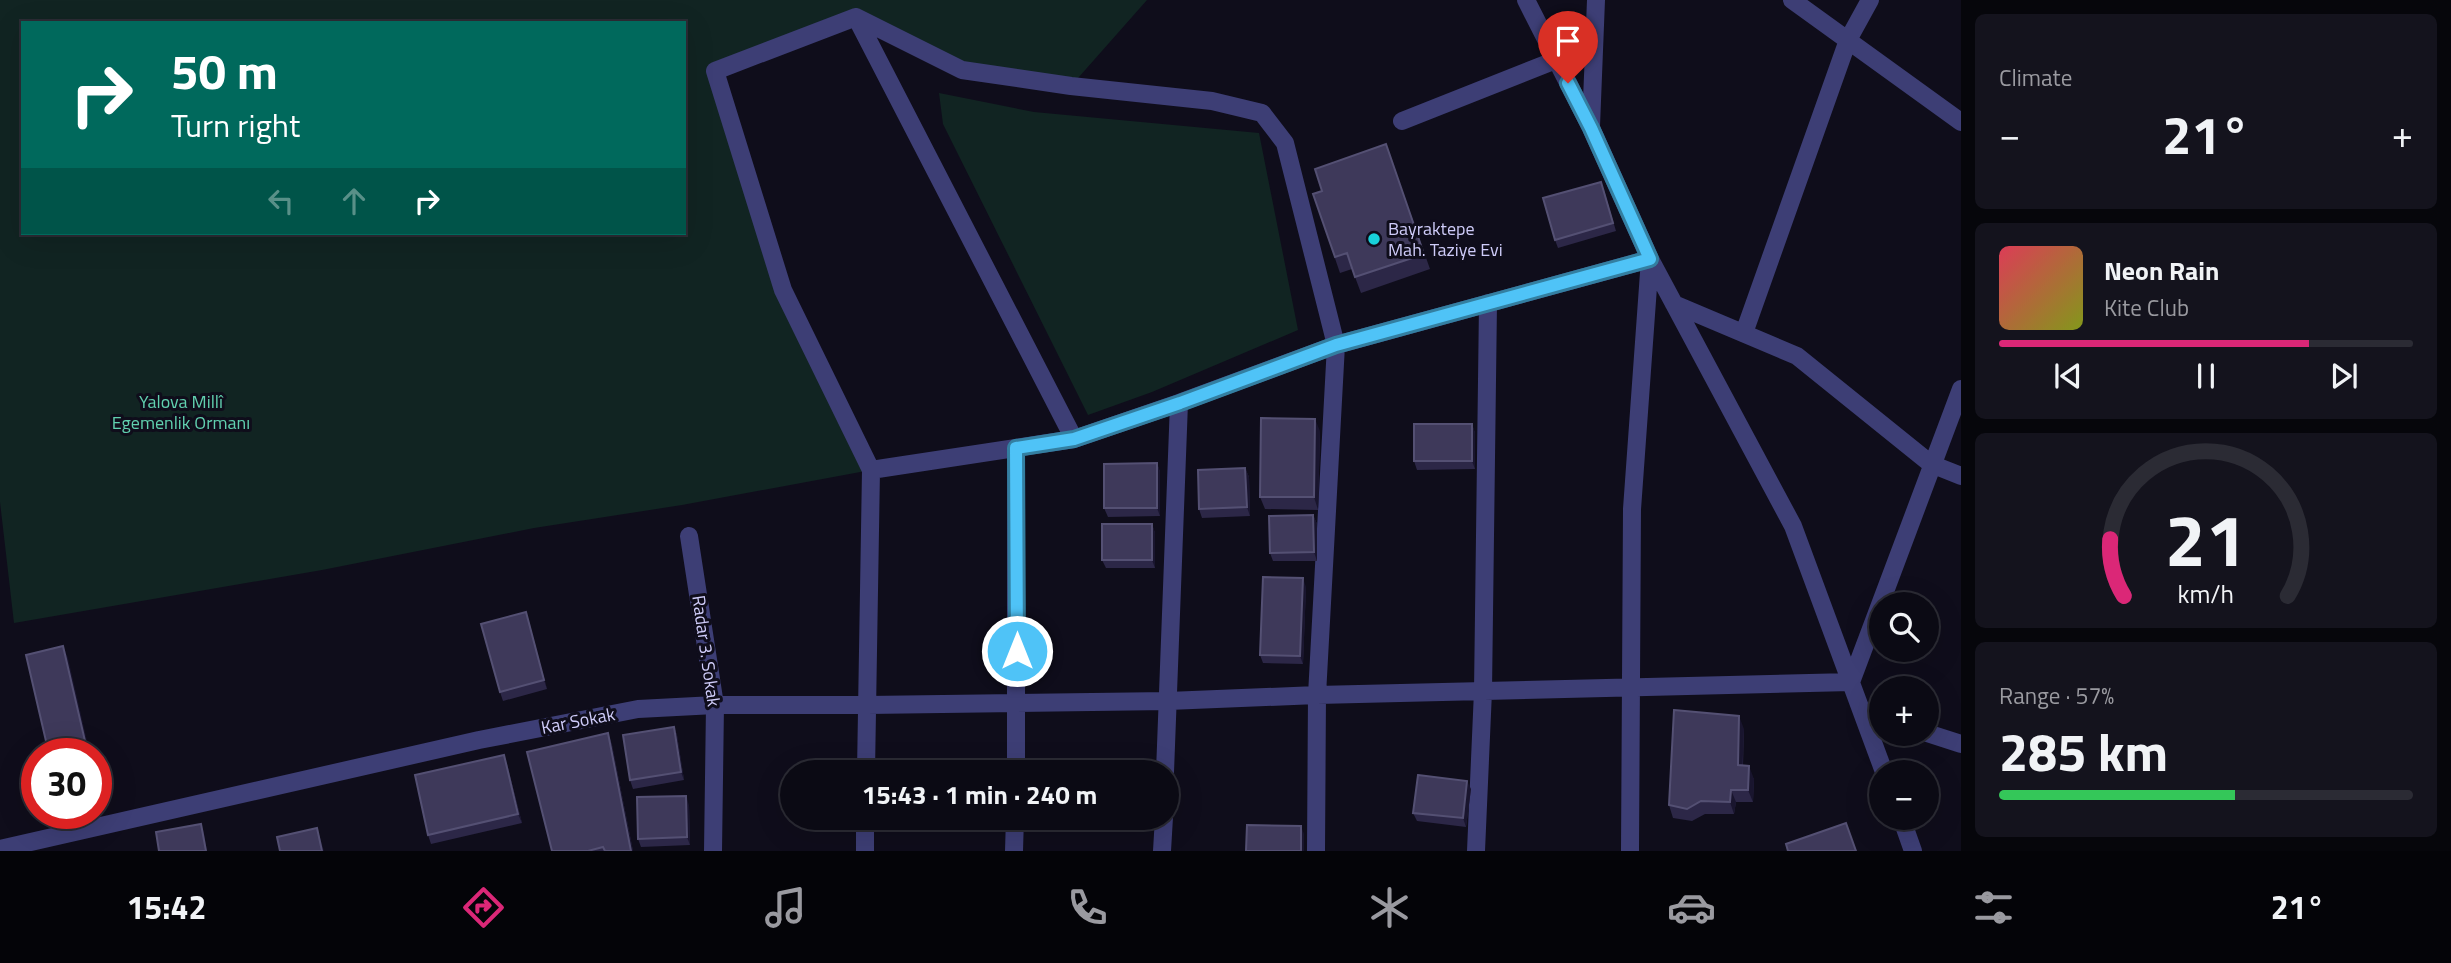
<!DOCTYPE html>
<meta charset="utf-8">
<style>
body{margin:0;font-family:"Titillium Web",sans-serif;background:#14131d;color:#f1f3f6;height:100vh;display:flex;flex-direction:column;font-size:26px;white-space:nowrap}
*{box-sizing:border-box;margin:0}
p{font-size:23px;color:#9a9aa0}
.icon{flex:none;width:38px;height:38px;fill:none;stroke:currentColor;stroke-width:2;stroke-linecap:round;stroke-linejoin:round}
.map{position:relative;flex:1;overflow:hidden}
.sheet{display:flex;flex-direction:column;gap:14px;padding:14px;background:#06060b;width:490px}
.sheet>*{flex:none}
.top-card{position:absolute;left:21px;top:21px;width:665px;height:214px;border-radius:0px;box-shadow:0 7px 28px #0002,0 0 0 2px #2b2b34;background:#00695c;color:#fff;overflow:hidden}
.fabs{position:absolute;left:1869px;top:592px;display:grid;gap:14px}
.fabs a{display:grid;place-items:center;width:70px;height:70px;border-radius:50%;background:#0b0a14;box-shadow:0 7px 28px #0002,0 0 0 2px #2b2b34;font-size:35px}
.speed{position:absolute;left:21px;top:738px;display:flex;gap:14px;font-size:35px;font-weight:700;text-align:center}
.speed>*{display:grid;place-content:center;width:91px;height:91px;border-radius:50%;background:#0b0a14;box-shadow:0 7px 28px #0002,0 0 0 2px #2b2b34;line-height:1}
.speed .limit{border:10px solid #d22;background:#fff;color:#111}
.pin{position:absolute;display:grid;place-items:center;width:60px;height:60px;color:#fff;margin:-72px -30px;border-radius:50% 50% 50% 0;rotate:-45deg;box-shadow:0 0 7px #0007}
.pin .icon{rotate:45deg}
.me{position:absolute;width:77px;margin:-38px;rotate:0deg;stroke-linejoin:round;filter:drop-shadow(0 0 5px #0008)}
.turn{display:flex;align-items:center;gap:24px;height:147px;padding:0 35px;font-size:32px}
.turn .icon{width:91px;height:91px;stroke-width:2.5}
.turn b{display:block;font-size:49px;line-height:60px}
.lanes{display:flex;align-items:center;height:66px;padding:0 35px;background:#0003;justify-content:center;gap:35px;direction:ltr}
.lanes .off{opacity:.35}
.big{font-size:52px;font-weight:700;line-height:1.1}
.sheet .tile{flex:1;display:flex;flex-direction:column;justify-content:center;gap:10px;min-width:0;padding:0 24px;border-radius:10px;background:#14131d}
.sheet .dial{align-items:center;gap:0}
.dial svg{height:182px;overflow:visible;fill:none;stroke:#2b2b34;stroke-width:7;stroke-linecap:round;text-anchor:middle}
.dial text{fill:#f1f3f6;stroke:none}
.song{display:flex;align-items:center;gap:21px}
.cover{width:84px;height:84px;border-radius:10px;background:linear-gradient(135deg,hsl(350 70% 55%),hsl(70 70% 35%))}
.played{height:7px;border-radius:4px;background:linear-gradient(90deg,#db2777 75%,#2b2b34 75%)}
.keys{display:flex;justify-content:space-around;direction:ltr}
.heat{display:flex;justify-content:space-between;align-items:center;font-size:38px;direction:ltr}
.charge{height:10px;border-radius:5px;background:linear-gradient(90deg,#34c759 57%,#2b2b34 0)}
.trip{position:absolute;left:780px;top:760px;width:399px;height:70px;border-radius:35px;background:#0b0a14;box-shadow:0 7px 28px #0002,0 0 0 2px #2b2b34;font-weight:700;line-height:70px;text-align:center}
.menu{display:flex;height:112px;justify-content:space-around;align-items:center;background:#040408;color:#9a9aa0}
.menu .icon{width:49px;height:49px}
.menu .selected{color:#db2777}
.menu b{font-size:32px;color:#f1f3f6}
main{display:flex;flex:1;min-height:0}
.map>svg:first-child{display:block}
.green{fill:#112422;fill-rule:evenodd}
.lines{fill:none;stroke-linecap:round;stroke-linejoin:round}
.minor{stroke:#3d3e75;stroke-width:18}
.wall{fill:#2c2747}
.shaded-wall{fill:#19152e}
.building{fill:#3e395a;stroke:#545073;stroke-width:2}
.route-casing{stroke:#337fa1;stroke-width:18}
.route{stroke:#4fc3f7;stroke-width:12}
.poi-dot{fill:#18d1da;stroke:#0f0d1b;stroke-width:2.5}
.labels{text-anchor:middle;stroke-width:6;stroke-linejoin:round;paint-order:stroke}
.poi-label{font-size:18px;fill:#cfccf9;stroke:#0f0d1b;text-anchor:start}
.park-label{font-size:18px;fill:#61d0af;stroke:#0f0d1b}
.street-label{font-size:18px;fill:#cfccf9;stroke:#0f0d1b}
</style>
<main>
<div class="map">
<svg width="1961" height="851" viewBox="0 0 1961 851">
<rect width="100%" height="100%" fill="#0f0d1b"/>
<path class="green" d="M 0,0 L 1147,0 L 1071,86 L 962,70 L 856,17 L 715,71 L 783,290 L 871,470 L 682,505 L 534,528 L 322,570 L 14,623 L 0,502 ZM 23,23 L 684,23 L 684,233 L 23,233 Z
M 939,93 L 1034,112 L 1259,133 L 1298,330 L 1152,392 L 1088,415 L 943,124 Z"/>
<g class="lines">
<path class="minor" d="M 1526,0 L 1591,128 L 1650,259 L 1793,526 L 1884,772
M 1792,0 L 1961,122
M 856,17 L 715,71 L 783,290 L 871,470 L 866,772
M 1402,121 L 1556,60
M 1591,126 L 1596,0
M 1674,304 L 1797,356 L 1931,464 L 1961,476
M 1744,333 L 1848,40 L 1870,0
M 1074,439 L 856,17 L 962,70 L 1071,86 L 1212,101 L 1262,113 L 1285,143 L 1336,345 L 1317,695 L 1316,851
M 1016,448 L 1016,772
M 871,470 L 1074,439 L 1179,403 L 1336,345 L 1650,259 L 1632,509 L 1630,851
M 689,536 L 715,705 L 713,851
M 1927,733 L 1961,744
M 1165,772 L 1179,403
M 1901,817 L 1913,851
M 0,849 L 479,740 L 638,709 L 715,705 L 867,705 L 1168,701 L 1317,695 L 1851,682 L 1961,389
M 865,851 L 865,817
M 1014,851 L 1015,817
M 1162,851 L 1164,817
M 1476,851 L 1483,691 L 1488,303"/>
</g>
<path class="wall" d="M 1386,144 L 1430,269 L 1361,293 L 1352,269 L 1340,273 L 1313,194 L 1322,191 Z
M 1604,190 L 1616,231 L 1558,248 L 1555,240 Z
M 1472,424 L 1475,433 L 1475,469 L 1417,470 L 1414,461 Z
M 1320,431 L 1318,510 L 1265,509 L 1260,497 Z
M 1157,463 L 1160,472 L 1160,516 L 1108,517 L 1104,508 Z
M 1245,468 L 1249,477 L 1250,516 L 1202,518 L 1199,509 Z
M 1313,515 L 1317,524 L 1317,561 L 1273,561 L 1270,553 Z
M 1152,524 L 1155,533 L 1155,568 L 1106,568 L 1102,560 Z
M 1306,587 L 1303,664 L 1263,663 L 1260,655 Z
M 526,612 L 547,689 L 503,701 L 500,692 Z
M 674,727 L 677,735 L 684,780 L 633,789 L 630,780 Z
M 1744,729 L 1743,766 L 1754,779 L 1753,802 L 1736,802 L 1734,814 L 1705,814 L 1692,821 L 1673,818 L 1669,805 Z
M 608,733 L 612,745 L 633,851 L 552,851 Z
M 507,764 L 522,823 L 431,844 L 428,835 Z
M 1471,789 L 1466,827 L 1417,821 L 1413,813 Z
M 689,805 L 690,845 L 641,847 L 638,839 Z"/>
<path class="shaded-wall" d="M 1315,419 L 1320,431 L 1318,510 L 1314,497 Z
M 1472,424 L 1475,433 L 1475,469 L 1472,461 Z
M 1157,463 L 1160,472 L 1160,516 L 1157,508 Z
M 1245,468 L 1249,477 L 1250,516 L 1247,507 Z
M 1313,515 L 1317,524 L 1317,561 L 1314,552 Z
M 1152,524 L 1155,533 L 1155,568 L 1152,560 Z
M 1303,578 L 1306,587 L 1303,664 L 1300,656 Z
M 526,612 L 529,621 L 547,689 L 544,680 Z
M 63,646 L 68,658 L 90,754 L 88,754 Z
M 1739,716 L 1744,729 L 1742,777 L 1738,765 Z
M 674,727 L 677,735 L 684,780 L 681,772 Z
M 608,733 L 612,745 L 633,851 L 631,851 Z
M 504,755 L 507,764 L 522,823 L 518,814 Z
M 1749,766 L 1754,779 L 1753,802 L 1748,790 Z
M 1467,781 L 1471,789 L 1466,827 L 1463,818 Z
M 1731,790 L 1736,802 L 1734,814 L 1730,802 Z
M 686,796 L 689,805 L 690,845 L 687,837 Z
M 201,824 L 204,833 L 207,851 L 206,851 Z
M 1301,826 L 1304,834 L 1304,851 L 1301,851 Z
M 317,828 L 321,841 L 324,851 L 322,851 Z"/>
<path class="building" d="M 1386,144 L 1424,254 L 1355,277 L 1347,253 L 1335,257 L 1313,194 L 1322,191 L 1315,169 Z
M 1601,182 L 1613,223 L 1555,240 L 1543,198 Z
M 1261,418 L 1315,419 L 1314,497 L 1260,497 Z
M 1414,424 L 1472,424 L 1472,461 L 1414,461 Z
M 1157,463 L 1157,508 L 1104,508 L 1104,464 Z
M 1245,468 L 1247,507 L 1199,509 L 1198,470 Z
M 1313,515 L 1314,552 L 1270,553 L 1269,516 Z
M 1102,524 L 1152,524 L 1152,560 L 1102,560 Z
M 1263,577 L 1303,578 L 1300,656 L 1260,655 Z
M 526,612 L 544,680 L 500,692 L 481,624 Z
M 63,646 L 88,754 L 49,754 L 26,655 Z
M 1674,710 L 1739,716 L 1738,765 L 1749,766 L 1748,790 L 1731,790 L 1730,802 L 1701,801 L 1687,809 L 1669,805 Z
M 674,727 L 681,772 L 630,780 L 623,735 Z
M 608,733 L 631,851 L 605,851 L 603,847 L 588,851 L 552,851 L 527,752 Z
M 504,755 L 518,814 L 428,835 L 415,775 Z
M 1418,775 L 1467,781 L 1463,818 L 1413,813 Z
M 686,796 L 687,837 L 638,839 L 637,797 Z
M 1846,823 L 1856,851 L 1788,851 L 1786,844 Z
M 201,824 L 206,851 L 159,851 L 156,832 Z
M 1247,825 L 1301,826 L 1301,851 L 1246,851 Z
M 317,828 L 322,851 L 280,851 L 277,837 Z"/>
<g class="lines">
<defs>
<path id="route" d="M 1017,651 L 1016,448 L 1074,439 L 1180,403 L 1336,345 L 1650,259 L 1591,128 L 1568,83"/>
</defs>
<use href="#route" class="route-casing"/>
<use href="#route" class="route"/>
</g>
<circle class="poi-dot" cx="1374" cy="239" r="7"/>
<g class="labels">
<g class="poi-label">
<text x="1388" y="235">Bayraktepe<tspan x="1388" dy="21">Mah. Taziye Evi</tspan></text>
</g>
<g class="park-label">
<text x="181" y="408">Yalova Millî<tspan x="181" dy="21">Egemenlik Ormanı</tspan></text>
</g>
<g class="street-label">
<text transform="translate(706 651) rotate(82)" y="6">Radar 3. Sokak</text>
<text transform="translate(578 721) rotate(-11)" y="6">Kar Sokak</text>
</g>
</g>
</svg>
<div class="fabs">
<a><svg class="icon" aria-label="search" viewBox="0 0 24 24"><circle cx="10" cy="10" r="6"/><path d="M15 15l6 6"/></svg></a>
<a>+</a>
<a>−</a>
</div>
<div class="speed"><div class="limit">30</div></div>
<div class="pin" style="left:1568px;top:83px;background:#d93025"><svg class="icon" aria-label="arrive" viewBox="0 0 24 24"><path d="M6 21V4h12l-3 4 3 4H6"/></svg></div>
<svg class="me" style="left:1017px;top:651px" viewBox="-20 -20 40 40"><circle r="17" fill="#4fc3f7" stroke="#fff" stroke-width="3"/><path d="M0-11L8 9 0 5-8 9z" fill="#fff"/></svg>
<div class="trip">15:43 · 1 min · 240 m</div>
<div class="top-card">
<div class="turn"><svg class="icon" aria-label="right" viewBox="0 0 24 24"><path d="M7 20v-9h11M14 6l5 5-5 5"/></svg><div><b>50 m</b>Turn right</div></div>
<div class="lanes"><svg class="icon off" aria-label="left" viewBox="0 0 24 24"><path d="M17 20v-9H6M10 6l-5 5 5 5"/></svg><svg class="icon off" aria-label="ahead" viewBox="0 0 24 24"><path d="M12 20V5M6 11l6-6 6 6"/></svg><svg class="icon" aria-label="right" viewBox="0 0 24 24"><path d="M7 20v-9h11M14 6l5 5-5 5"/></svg></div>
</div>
</div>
<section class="sheet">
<div class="tile"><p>Climate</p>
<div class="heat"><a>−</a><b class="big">21°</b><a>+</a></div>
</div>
<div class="tile">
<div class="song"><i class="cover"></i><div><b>Neon Rain</b><p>Kite Club</p></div></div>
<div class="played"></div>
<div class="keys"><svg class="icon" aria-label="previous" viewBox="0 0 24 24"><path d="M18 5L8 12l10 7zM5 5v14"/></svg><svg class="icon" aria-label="pause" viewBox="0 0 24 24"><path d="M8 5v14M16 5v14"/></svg><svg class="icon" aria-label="next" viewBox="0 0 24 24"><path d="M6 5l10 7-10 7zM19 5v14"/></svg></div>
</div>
<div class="tile dial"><svg viewBox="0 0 100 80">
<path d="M14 69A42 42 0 1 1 86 69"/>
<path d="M14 69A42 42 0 0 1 8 44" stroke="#db2777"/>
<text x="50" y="56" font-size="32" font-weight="700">21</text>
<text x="50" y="72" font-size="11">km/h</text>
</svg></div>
<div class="tile"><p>Range · 57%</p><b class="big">285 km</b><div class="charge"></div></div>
</section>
</main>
<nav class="menu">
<b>15:42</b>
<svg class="icon selected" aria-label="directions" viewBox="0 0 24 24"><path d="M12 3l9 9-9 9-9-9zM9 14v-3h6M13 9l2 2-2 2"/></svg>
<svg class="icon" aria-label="music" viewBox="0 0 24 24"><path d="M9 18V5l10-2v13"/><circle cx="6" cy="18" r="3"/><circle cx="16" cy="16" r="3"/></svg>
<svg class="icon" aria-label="phone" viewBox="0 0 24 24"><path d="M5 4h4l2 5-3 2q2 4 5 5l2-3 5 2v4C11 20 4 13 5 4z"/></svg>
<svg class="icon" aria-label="climate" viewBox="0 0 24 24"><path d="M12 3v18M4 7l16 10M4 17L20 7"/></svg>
<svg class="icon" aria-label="car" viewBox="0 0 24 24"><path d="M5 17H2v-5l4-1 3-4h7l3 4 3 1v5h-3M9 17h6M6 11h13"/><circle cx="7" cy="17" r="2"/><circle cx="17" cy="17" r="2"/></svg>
<svg class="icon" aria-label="filters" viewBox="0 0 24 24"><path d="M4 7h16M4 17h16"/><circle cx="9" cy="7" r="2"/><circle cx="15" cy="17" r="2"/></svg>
<b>21°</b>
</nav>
